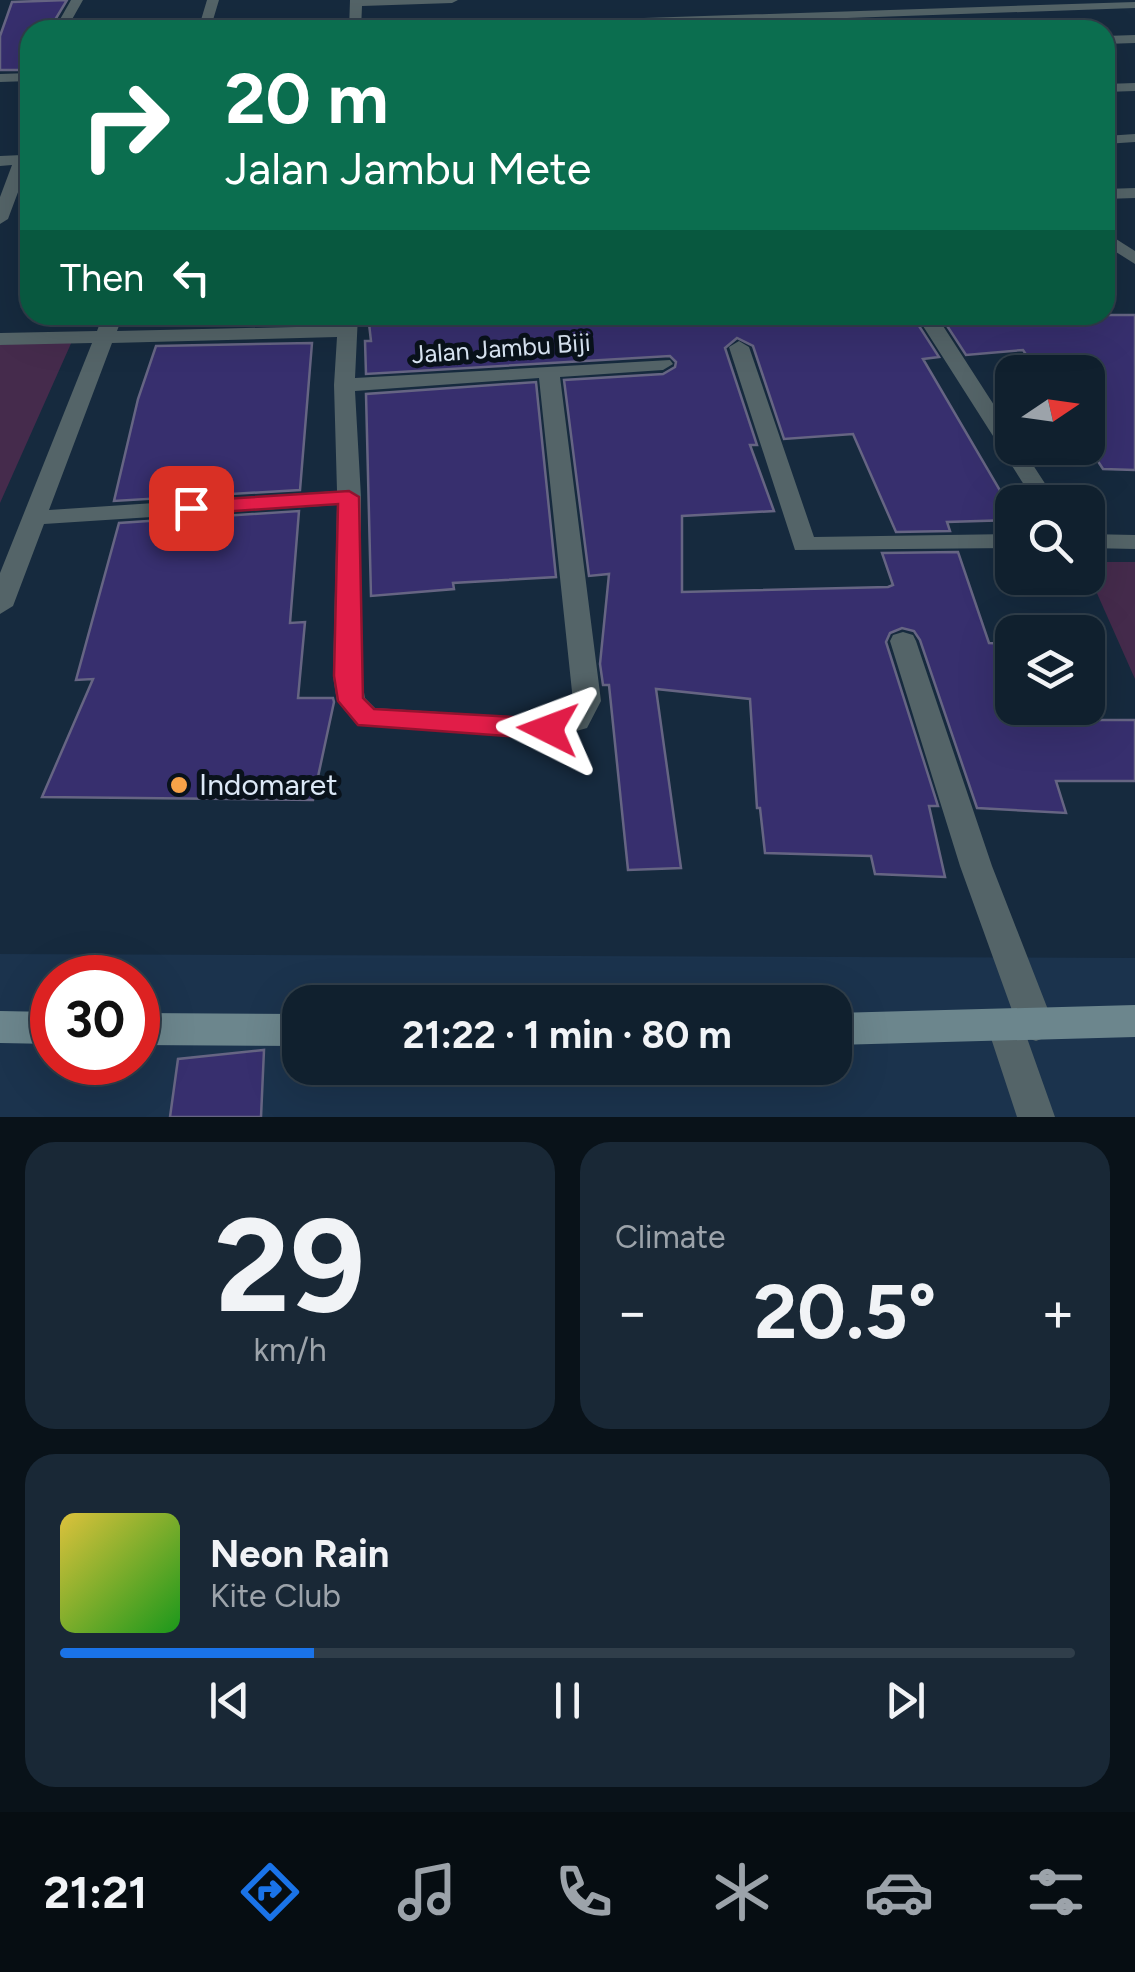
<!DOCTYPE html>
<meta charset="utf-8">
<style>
body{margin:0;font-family:Figtree,sans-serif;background:#192836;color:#f1f3f6;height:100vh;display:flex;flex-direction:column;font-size:38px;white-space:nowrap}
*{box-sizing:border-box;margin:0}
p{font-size:32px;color:#9ca3aa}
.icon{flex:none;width:55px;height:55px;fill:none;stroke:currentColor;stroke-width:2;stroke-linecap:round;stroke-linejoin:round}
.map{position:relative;height:1117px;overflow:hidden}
.sheet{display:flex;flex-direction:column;gap:25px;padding:25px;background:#091219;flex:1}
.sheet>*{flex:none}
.guide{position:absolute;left:20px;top:20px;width:1095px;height:305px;border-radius:30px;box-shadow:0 10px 40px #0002,0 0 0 2px #303e4a;background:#0b6e4f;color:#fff;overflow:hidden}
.needle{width:65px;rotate:77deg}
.controls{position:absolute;left:995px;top:355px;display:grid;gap:20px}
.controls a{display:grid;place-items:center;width:110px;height:110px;border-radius:20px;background:#10202e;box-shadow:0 10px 40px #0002,0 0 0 2px #303e4a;font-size:50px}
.speed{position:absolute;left:30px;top:955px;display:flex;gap:20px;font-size:50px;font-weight:700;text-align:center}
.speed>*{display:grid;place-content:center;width:130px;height:130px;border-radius:50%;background:#10202e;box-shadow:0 10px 40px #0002,0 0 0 2px #303e4a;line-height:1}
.speed .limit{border:15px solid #d22;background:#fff;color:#111}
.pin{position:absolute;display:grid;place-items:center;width:85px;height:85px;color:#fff;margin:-42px;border-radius:20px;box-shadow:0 5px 15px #0006}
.me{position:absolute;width:110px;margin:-55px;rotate:273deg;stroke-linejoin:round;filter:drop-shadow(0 0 8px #0008)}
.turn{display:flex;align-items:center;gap:35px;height:210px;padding:0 40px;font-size:45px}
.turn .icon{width:130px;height:130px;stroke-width:2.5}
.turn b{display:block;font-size:70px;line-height:85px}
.then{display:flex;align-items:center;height:95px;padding:0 40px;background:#0003;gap:20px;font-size:38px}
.big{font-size:75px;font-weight:700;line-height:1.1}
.sheet .widget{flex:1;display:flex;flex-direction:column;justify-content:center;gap:15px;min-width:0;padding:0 35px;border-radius:30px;background:#192836}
.sheet .dial{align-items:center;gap:0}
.dial b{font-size:130px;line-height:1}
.song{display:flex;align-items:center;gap:30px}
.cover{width:120px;height:120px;border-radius:15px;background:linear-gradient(135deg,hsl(50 70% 55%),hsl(120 70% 35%))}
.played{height:10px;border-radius:5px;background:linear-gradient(90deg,#1a73e8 25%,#303e4a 25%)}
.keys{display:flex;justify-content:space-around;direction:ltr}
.heat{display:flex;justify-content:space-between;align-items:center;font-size:55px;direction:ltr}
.sheet .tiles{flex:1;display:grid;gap:25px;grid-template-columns:1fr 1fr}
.widget:last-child{grid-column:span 2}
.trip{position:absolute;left:282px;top:985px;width:570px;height:100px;border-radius:30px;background:#10202e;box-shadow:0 10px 40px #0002,0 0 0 2px #303e4a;font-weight:700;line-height:100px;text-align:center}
.tab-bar{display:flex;height:160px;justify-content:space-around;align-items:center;background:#060d12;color:#9ca3aa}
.tab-bar .icon{width:70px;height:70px}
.tab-bar .current{color:#1a73e8}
.tab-bar b{font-size:45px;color:#f1f3f6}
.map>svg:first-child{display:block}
.built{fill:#1b334d;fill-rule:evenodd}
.green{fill:#452b4c}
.building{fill:#372f6e;stroke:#666583;stroke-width:2.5}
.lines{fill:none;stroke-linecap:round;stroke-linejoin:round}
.street{fill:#546468;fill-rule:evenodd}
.secondary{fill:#6c868d;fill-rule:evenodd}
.route{fill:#e11d48;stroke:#92132f;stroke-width:2.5}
.poi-dot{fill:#f7a248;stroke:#09121b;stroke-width:4}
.labels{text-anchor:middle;stroke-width:10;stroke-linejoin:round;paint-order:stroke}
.street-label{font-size:25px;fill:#dce8f6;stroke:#09121b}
.near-poi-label{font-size:30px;fill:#dce8f6;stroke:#09121b;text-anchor:start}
</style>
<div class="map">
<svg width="1135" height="1117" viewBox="0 0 1135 1117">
<rect width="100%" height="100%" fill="#162a3e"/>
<path class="built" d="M 0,954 L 1135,958 L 1135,1117 L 0,1117 ZM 52,978 L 138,978 L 138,1062 L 52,1062 ZM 300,1002 L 835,1002 L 835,1068 L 300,1068 Z"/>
<path class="green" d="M 73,339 L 0,503 L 0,345 Z
M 1088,562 L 1135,562 L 1135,679 L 1088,573 Z"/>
<path class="building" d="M 67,0 L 49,30 L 30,30 L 30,57 L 21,70 L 0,70 L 0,36 L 12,2 Z
M 368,315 L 912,315 L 939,357 L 923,359 L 1012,511 L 1012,520 L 947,522 L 950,531 L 896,532 L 853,434 L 784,439 L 753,346 L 737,338 L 725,348 L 757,445 L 750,445 L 774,511 L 682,516 L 682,592 L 888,587 L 893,585 L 882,553 L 958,552 L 989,643 L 1012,644 L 1012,720 L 1135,720 L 1135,781 L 1056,781 L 1066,813 L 977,808 L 920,640 L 914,631 L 902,628 L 890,633 L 886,642 L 938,806 L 929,806 L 945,877 L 875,874 L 871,856 L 765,853 L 760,808 L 757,808 L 750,699 L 656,689 L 681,868 L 628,870 L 609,685 L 603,685 L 600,664 L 609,574 L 589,576 L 564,380 L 663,374 L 675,367 L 676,362 L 670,356 L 366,374 L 365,341 L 371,341 Z
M 940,315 L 1135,315 L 1135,470 L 1103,469 L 1088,446 L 1088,372 L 1038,372 L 1023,350 L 966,355 Z
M 312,343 L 300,490 L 114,501 L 138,399 L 156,346 Z
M 536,382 L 556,577 L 453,583 L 454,589 L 371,596 L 366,394 Z
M 299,511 L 290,623 L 305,622 L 298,698 L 333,698 L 334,702 L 313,800 L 42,797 L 93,679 L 76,680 L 119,523 Z
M 264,1050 L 261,1117 L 170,1117 L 178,1059 Z"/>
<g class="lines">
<path class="street" d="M 71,0 L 83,0 L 66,30 L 54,30 Z
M 207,0 L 219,0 L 210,30 L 198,30 Z
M 350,0 L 458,0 L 452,3 L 362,6 L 361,30 L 349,30 Z
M 1135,2 L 1135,8 L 504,30 L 391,30 L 397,26 Z
M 1135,35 L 1135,43 L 1105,44 L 1105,36 Z
M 30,73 L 30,81 L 0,82 L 0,74 Z
M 1135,83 L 1135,91 L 1105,92 L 1105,84 Z
M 1135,134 L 1135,142 L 1105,144 L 1105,136 Z
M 22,155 L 30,160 L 8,219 L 0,224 L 0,197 L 12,165 L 0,166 L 0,156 Z
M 1135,188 L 1135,198 L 1105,199 L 1105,189 Z
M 1105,232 L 1135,251 L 1135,264 L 1105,245 Z
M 103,315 L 123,315 L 117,331 L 338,326 L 338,315 L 358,315 L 355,378 L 670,360 L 673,364 L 663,370 L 560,377 L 601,701 L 587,728 L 548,739 L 357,725 L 337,701 L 333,676 L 337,505 L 44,524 L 13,606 L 0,614 L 0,573 L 92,343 L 0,345 L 0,333 L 97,331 ZM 337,337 L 334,385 L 337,491 L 49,510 L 112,343 ZM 539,378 L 573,701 L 566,714 L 548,719 L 375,708 L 365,698 L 361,676 L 361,497 L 355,391 Z
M 916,315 L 936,315 L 1012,433 L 1012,448 L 1022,448 L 1057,502 L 1035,502 Z
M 739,341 L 749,347 L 814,537 L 1012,534 L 1012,548 L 795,550 L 729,347 Z
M 1088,534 L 1135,535 L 1135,549 L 1088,548 Z
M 903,632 L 913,635 L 916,641 L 992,866 L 1054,1025 L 1049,1036 L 1036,1041 L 1027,1038 L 1055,1117 L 1017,1117 L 987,1026 L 992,1015 L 1005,1010 L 1013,1013 L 960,866 L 890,641 L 893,635 Z"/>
<path class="secondary" d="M 1135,1005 L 1135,1037 L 835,1045 L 835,1013 Z
M 0,1011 L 52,1012 L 52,1044 L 0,1043 Z
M 138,1013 L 300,1014 L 300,1046 L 138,1045 Z"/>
</g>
<path class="route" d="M 349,491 L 359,497 L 363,698 L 374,709 L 548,719 L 558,722 L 562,729 L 558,736 L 548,739 L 358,725 L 338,701 L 334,676 L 338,504 L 191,514 L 180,508 L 191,501 Z"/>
<circle class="poi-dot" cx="179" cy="785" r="10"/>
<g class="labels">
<g class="street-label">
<text transform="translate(501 348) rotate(-4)" y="9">Jalan Jambu Biji</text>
</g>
<g class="near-poi-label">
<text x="199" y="795">Indomaret</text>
</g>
</g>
</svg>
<div class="controls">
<a><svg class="needle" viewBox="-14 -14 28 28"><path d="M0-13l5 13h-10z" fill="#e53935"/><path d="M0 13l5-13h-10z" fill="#9ca3aa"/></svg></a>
<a><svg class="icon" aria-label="search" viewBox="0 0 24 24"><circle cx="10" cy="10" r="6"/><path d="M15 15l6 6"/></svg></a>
<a><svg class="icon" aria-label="layers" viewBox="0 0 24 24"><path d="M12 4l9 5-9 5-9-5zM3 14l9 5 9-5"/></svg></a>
</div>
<div class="speed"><div class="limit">30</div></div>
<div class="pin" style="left:191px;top:508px;background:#d93025"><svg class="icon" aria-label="arrive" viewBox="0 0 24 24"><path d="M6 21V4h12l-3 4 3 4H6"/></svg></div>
<svg class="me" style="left:548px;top:729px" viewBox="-20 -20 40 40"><path d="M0-17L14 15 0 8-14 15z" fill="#e11d48" stroke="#fff" stroke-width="4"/></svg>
<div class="trip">21:22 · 1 min · 80 m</div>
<div class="guide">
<div class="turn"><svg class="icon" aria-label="right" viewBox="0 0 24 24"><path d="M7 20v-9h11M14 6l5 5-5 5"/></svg><div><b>20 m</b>Jalan Jambu Mete</div></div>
<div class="then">Then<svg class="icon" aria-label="left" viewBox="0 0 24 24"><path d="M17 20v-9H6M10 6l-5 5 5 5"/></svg></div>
</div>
</div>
<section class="sheet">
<div class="tiles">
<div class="widget dial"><b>29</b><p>km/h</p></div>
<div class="widget"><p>Climate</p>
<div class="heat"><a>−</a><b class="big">20.5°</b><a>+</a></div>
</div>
<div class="widget">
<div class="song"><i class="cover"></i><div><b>Neon Rain</b><p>Kite Club</p></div></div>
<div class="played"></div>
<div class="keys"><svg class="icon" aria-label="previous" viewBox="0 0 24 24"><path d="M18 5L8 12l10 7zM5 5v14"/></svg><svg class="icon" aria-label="pause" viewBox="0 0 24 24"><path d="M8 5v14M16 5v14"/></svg><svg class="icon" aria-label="next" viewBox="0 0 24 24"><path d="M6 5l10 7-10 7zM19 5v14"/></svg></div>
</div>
</div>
</section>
<nav class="tab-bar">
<b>21:21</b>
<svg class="icon current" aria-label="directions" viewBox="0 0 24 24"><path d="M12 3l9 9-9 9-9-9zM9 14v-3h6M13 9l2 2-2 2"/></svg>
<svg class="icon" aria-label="music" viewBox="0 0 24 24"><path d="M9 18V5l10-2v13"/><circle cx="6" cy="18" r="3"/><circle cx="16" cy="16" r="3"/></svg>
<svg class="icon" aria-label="phone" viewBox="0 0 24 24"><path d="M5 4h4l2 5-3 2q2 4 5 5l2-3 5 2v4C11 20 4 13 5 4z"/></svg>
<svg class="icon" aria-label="climate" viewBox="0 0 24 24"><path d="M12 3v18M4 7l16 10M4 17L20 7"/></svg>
<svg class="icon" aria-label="car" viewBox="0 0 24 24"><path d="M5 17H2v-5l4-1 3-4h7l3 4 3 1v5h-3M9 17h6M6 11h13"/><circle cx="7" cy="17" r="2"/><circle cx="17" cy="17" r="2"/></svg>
<svg class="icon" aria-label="filters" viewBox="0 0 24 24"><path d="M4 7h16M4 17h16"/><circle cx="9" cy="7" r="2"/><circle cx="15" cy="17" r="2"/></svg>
</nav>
